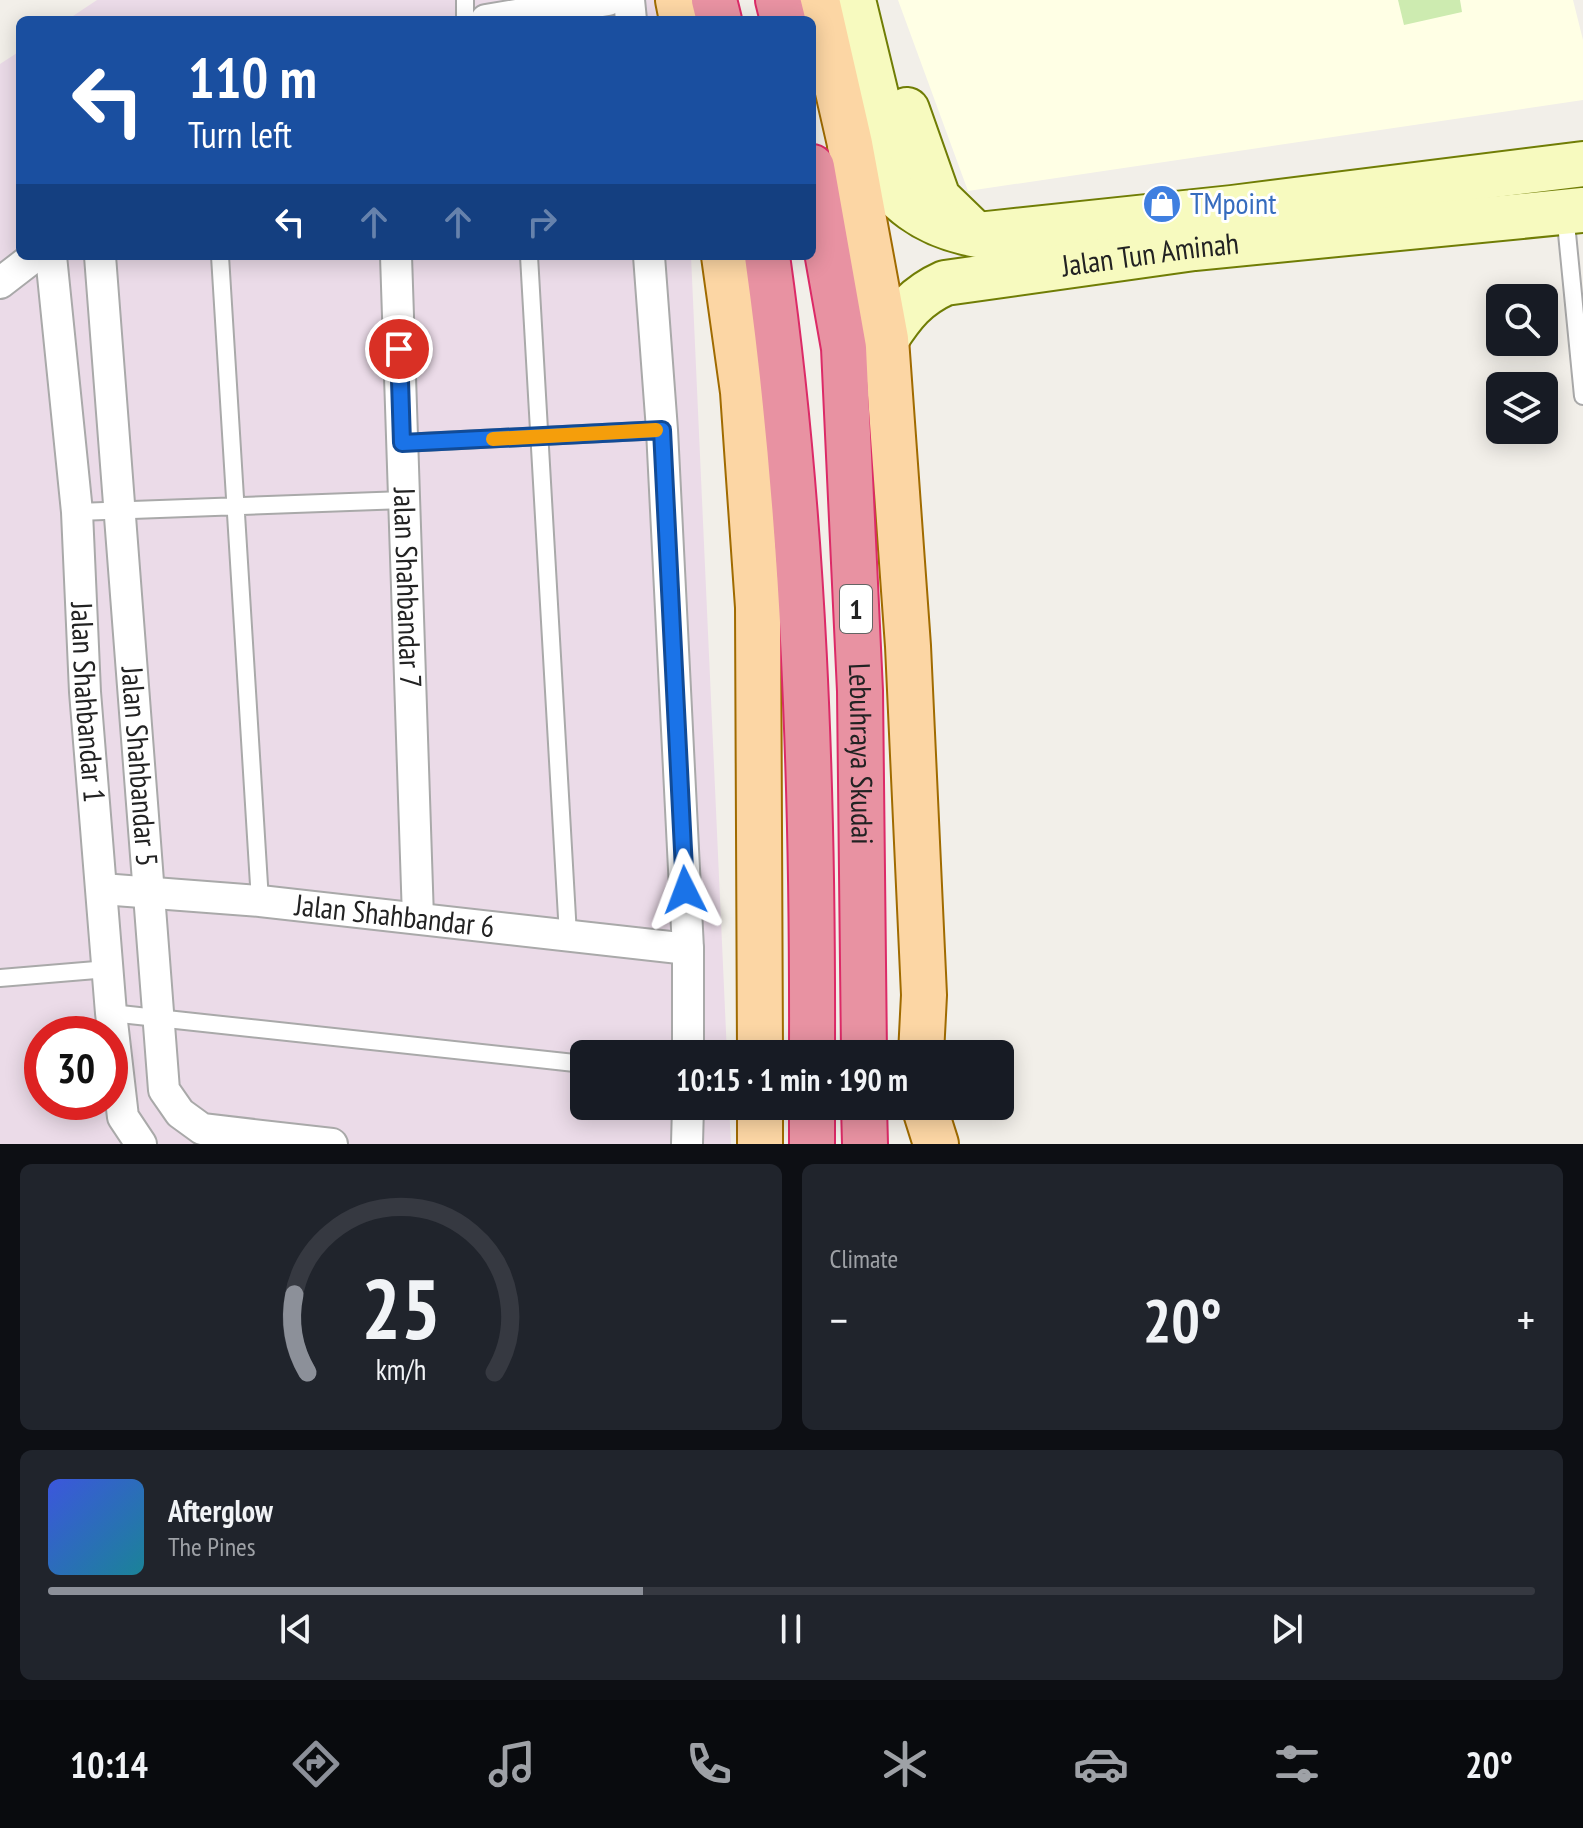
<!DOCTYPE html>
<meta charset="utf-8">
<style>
body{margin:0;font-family:"PT Sans Narrow",sans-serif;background:#20242c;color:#f1f3f6;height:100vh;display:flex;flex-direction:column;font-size:30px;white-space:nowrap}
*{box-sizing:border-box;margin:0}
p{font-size:26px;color:#9ea1a6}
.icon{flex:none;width:44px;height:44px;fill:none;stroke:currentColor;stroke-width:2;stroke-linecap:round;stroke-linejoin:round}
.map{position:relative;height:1144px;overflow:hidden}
.details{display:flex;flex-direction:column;gap:20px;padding:20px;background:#0d0f14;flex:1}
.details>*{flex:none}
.hud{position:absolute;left:16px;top:16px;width:800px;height:244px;border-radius:12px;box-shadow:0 4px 20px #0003;background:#1a4fa0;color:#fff;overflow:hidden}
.fabs{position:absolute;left:1486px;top:284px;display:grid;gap:16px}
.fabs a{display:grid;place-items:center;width:72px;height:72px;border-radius:12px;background:#171b24;box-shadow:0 4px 20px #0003;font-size:40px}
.speed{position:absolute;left:24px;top:1016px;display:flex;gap:16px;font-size:40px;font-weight:700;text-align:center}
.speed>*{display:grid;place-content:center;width:104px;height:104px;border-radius:50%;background:#171b24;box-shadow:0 4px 20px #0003;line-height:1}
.speed .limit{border:12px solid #d22;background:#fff;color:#111}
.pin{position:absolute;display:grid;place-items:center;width:68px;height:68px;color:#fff;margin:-34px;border:4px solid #fff;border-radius:50%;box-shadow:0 2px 8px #0007}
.me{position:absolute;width:88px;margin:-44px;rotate:357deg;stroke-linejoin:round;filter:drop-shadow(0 0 6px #0008)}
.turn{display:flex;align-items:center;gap:28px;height:168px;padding:0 40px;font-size:36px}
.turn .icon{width:104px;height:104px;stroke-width:2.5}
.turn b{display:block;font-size:56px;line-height:68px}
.lanes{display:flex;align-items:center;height:76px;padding:0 40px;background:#0003;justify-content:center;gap:40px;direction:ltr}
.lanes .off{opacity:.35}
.big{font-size:60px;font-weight:700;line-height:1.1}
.details .card{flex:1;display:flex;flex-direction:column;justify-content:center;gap:12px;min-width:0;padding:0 28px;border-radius:12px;background:#20242c}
.details .dial{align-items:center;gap:0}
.dial svg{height:208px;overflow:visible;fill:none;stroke:#363941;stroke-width:7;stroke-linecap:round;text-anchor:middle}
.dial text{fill:#f1f3f6;stroke:none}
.song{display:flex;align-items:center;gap:24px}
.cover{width:96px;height:96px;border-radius:12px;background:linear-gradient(135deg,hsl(230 70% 55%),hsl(190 70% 35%))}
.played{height:8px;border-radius:4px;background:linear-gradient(90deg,#8c9099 40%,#363941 40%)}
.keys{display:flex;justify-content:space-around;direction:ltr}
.heat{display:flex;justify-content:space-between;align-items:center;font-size:44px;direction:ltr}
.details .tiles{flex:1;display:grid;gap:20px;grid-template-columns:1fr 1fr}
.card:last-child{grid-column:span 2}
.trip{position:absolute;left:570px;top:1040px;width:444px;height:80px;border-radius:12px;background:#171b24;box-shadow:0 4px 20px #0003;font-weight:700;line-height:80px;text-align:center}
.dock{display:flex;height:128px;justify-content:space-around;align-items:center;background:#090b0e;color:#9ea1a6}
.dock .icon{width:56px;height:56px}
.dock .on{color:#8c9099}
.dock b{font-size:36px;color:#f1f3f6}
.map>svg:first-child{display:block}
.industrial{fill:#ebdbe8;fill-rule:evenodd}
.education{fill:#ffffe5}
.grass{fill:#cdebb0}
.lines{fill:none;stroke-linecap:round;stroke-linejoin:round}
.lane-casing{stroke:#a9a9a9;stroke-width:20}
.street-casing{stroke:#a9a9a9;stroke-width:34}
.secondary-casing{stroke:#707d05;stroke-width:48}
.primary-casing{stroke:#a06b00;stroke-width:48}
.highway-casing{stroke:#dc2a67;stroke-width:48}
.lane{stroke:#fff;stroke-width:16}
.street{stroke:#fff;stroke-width:30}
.secondary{stroke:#f7fabf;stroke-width:44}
.primary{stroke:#fcd6a4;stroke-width:44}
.highway{stroke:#e892a2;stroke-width:44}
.route-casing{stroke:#114b97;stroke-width:20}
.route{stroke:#1a73e8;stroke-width:14}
.slow{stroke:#f59e0b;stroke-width:14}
.labels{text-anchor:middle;stroke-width:6;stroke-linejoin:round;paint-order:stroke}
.shield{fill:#fff;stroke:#646464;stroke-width:2}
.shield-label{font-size:28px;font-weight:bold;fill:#222}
.shop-label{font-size:30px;fill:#366cbe;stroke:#fff;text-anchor:start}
.street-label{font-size:30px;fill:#222;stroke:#fff}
</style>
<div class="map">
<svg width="1583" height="1144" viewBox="0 0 1583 1144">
<rect width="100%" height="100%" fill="#f2efe9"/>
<path class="industrial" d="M 97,0 L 654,0 L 657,20 L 67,20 Z
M 20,51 L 20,256 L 691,256 L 727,1054 L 584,1054 L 584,1106 L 729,1106 L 731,1144 L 0,1144 L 0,64 ZM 42,1034 L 110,1034 L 110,1102 L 42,1102 Z"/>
<path class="education" d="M 898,0 L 1573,0 L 1583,40 L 1583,100 L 968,191 Z"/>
<path class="grass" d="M 1398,0 L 1460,0 L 1462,12 L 1404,25 Z"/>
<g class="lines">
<defs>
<path id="lane" d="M 465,0 L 465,20
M 1565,213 L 1583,396
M 220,256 L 260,901
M 529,256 L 568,935
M 402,443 L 662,430
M 77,512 L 404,500
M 0,978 L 108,969
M 111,1013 L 584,1064"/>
<g id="street">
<path d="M 629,0 L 631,20"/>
<path d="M 486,20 L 608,0"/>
<path id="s1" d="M 51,256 L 77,512 L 85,692 L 111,1013 L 123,1117 L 141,1144"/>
<path id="s2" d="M 100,256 L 164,1090 L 180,1113 L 202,1129 L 332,1144"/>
<path id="s3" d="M 396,256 L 418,918"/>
<path d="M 649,256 L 662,430 L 688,949 L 688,1054"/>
<path d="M 0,283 L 35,256"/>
<path id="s4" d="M 102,889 L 260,901 L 688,949"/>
<path d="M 687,1144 L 688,1106"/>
</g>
<g id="secondary">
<path d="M 853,0 L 899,190"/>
<path d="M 907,110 L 938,198 L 971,230"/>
<path d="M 850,144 C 893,192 911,223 978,235 L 1232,208 L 1583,164"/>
<path id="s5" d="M 886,339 C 903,313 916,296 945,283 L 1194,248 L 1583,210"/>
</g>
<path id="primary" d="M 678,0 L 682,20
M 817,0 L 850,144 L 886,339 L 908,646 L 924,995 L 921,1054
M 724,256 L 743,392 L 758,607 L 760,1054
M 924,1106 L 936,1144
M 760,1144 L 760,1106"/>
<g id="highway">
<path d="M 714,0 L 719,20"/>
<path d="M 778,0 L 783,20"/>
<path id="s6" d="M 812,167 L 844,348 L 860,691 L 864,1054"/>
<path d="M 767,256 C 804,519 813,788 812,1054"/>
<path d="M 864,1106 L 865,1144"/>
<path d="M 812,1144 L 812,1106"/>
</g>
</defs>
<use href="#lane" class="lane-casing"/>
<use href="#street" class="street-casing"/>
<use href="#secondary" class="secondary-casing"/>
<use href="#primary" class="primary-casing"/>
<use href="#highway" class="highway-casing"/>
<use href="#lane" class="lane"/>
<use href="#street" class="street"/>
<use href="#secondary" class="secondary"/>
<use href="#primary" class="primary"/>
<use href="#highway" class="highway"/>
</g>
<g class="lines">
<defs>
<path id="route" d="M 399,349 L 402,443 L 662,430 L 685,890"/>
</defs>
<use href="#route" class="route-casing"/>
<use href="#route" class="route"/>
<path class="slow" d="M 493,439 L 656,430"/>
</g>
<defs>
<symbol id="shop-disc" viewBox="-11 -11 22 22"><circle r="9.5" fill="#3f7fe0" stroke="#fff"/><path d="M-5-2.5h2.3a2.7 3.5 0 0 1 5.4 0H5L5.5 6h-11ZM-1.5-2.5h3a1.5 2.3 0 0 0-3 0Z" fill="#fff"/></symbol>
</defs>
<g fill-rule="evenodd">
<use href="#shop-disc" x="1140" y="182" width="44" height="44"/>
</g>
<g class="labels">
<rect class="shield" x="840" y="585" width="32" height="48" rx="6"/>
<g class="shield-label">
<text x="856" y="619">1</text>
</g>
<g class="shop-label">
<text x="1190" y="214">TMpoint</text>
</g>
<g class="street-label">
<text dy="10" stroke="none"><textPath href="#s5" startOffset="290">Jalan Tun Aminah</textPath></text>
<text dy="10" stroke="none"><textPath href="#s3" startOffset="332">Jalan Shahbandar 7</textPath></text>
<text dy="10" stroke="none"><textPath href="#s1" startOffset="448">Jalan Shahbandar 1</textPath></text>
<text dy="10" stroke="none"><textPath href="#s6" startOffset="590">Lebuhraya Skudai</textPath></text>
<text dy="10" stroke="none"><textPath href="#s2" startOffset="512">Jalan Shahbandar 5</textPath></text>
<text dy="10" stroke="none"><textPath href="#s4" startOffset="294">Jalan Shahbandar 6</textPath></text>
</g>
</g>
</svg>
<div class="fabs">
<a><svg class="icon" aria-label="search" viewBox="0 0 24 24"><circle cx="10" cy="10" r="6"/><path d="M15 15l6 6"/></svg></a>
<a><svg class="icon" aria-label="layers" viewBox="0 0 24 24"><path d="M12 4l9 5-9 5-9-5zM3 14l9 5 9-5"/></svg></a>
</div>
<div class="speed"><div class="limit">30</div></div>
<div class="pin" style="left:399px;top:349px;background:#d93025"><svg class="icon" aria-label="arrive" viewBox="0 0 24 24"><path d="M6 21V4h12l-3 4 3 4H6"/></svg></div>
<svg class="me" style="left:685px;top:890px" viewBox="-20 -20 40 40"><path d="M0-17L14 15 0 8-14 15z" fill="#1a73e8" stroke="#fff" stroke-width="4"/></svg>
<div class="trip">10:15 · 1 min · 190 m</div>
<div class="hud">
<div class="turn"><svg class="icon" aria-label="left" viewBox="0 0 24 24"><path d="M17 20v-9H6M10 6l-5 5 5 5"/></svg><div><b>110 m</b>Turn left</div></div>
<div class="lanes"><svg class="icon" aria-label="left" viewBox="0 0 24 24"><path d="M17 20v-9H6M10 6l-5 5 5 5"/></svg><svg class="icon off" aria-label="ahead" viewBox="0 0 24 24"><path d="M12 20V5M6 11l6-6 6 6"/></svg><svg class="icon off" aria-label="ahead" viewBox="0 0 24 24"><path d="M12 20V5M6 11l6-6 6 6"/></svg><svg class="icon off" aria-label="right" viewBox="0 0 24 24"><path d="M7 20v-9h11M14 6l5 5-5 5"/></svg></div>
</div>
</div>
<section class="details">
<div class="tiles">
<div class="card dial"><svg viewBox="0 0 100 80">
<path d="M14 69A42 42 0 1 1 86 69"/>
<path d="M14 69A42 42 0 0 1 9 39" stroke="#8c9099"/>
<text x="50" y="56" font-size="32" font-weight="700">25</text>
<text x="50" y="72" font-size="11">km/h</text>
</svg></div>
<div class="card"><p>Climate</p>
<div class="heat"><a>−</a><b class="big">20°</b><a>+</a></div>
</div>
<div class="card">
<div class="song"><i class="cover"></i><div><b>Afterglow</b><p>The Pines</p></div></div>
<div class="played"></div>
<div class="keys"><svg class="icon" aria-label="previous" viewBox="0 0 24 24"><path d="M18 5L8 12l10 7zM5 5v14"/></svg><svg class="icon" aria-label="pause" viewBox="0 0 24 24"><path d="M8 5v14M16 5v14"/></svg><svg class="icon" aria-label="next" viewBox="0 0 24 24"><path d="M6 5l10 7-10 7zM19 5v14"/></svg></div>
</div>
</div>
</section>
<nav class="dock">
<b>10:14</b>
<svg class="icon on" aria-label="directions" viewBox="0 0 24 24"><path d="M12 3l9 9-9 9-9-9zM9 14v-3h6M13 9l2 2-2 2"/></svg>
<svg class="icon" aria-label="music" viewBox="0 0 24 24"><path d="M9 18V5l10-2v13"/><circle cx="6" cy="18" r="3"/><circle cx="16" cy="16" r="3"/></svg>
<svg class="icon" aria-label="phone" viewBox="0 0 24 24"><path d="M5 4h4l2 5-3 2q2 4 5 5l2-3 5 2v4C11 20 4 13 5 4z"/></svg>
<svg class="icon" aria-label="climate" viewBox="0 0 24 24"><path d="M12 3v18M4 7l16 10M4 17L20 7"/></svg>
<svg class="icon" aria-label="car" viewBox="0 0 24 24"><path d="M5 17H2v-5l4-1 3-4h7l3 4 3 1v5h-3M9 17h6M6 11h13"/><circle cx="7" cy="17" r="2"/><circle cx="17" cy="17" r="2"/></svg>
<svg class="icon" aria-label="filters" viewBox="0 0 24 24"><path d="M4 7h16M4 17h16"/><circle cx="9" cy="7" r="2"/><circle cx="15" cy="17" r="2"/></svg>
<b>20°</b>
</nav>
